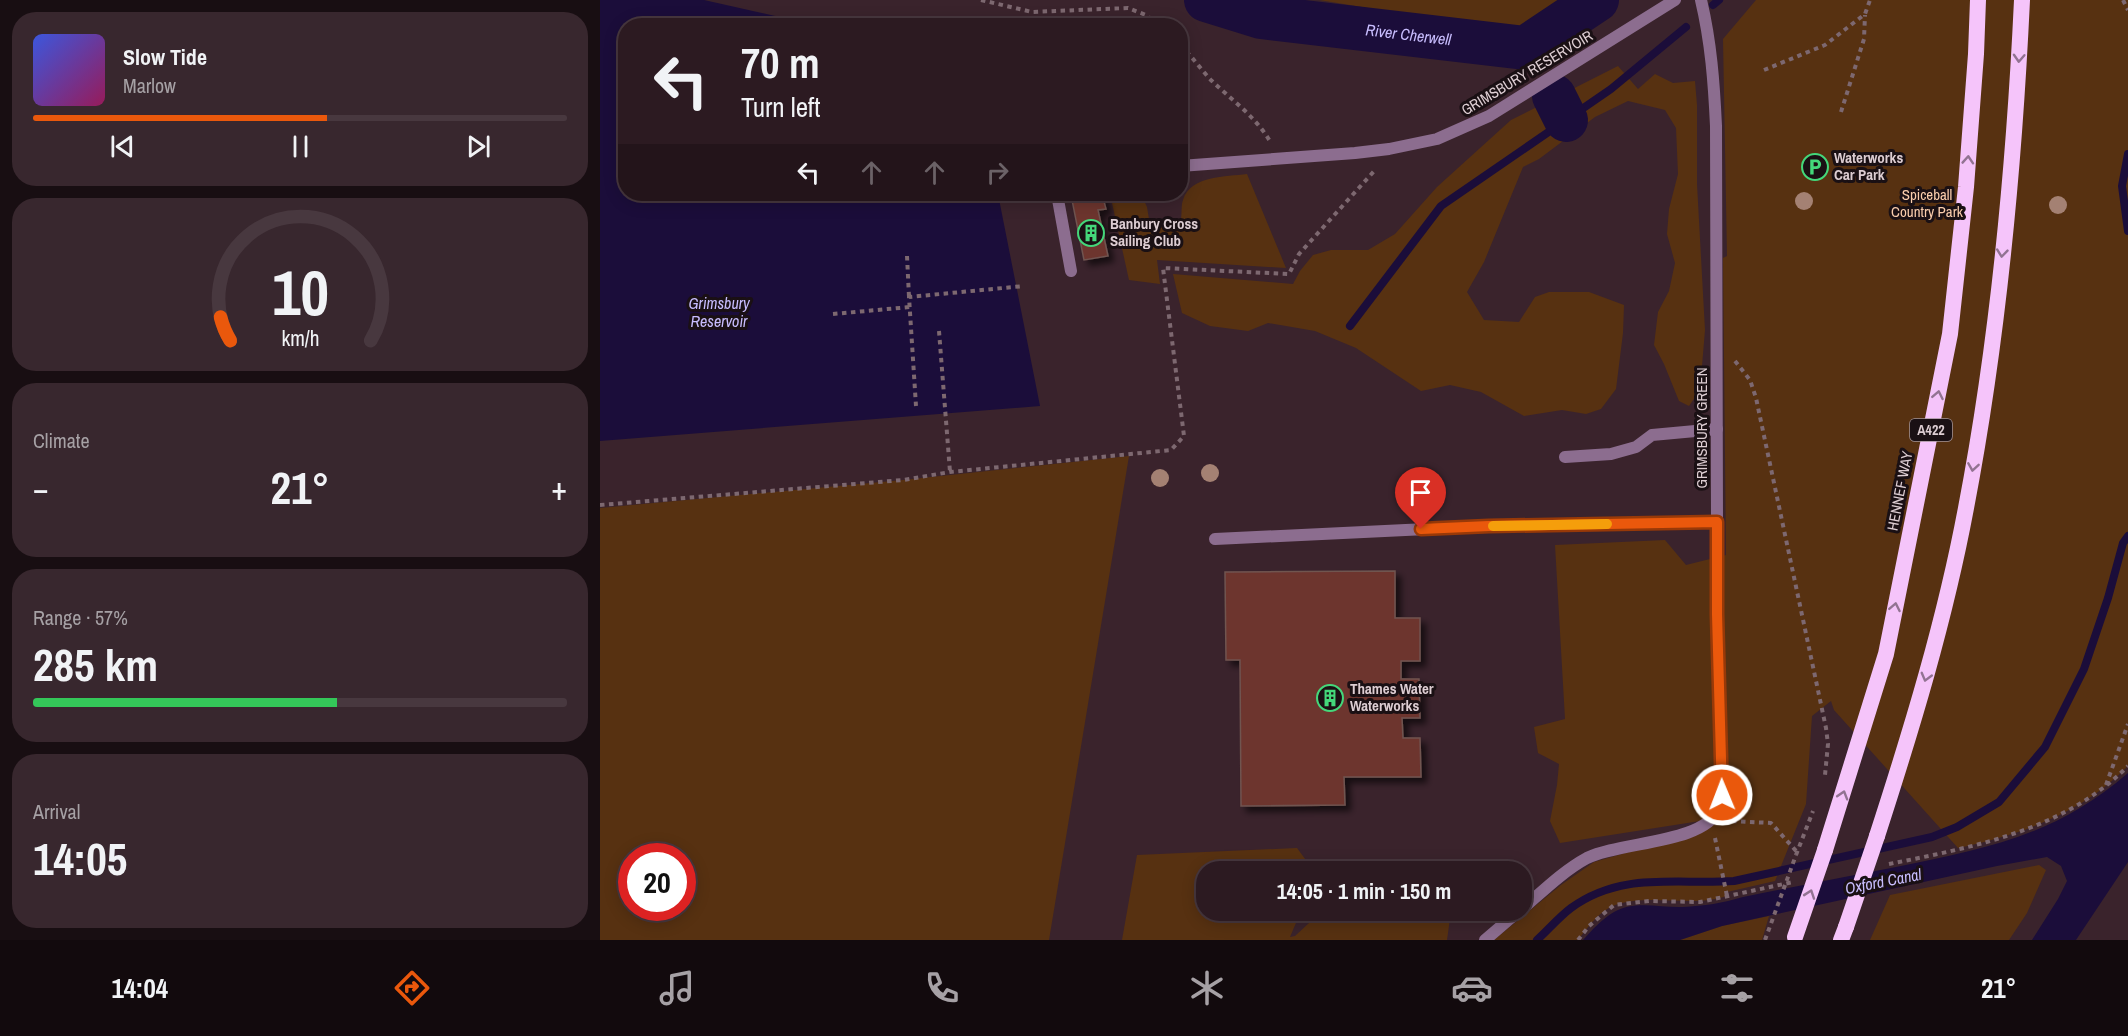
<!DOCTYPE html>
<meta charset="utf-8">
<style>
body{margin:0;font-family:"Archivo Narrow",sans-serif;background:#38272e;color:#f1f3f6;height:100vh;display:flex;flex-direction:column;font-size:22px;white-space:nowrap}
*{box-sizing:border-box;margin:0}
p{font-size:20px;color:#a6a1a5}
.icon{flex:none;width:33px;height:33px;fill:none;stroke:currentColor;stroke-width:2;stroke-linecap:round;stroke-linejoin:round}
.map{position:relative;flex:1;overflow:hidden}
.side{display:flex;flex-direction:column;gap:12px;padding:12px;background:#180e12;width:600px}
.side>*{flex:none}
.top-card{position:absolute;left:18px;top:18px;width:570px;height:183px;border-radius:24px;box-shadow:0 3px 15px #0003,0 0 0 2px #48383f;background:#2c1a21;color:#f1f3f6;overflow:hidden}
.speed{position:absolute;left:18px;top:843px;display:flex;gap:12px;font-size:30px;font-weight:700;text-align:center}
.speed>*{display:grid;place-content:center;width:78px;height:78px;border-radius:50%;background:#2c1a21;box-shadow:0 3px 15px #0003,0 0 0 2px #48383f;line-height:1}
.speed .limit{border:9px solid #d22;background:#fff;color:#111}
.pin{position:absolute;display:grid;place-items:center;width:51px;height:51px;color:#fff;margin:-62px -26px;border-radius:50% 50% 50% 0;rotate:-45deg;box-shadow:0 0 6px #0007}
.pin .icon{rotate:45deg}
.me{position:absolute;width:66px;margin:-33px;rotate:359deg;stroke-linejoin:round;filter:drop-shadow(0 0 4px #0008)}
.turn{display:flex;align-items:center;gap:21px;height:126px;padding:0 24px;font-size:27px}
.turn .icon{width:78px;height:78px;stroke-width:2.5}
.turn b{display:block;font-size:42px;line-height:51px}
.lanes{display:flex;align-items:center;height:57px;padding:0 24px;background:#0003;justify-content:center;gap:30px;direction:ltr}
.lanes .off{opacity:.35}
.big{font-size:45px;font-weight:800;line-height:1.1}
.side .widget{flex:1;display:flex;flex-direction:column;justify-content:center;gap:9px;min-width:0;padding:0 21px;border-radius:24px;background:#38272e}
.side .dial{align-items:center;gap:0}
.dial svg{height:156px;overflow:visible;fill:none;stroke:#48383f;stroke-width:7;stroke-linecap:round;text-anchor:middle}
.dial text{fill:#f1f3f6;stroke:none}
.song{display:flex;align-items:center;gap:18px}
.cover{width:72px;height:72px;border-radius:9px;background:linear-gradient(135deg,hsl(230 70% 55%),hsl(330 70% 35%))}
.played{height:6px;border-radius:3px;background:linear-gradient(90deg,#ea580c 55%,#48383f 55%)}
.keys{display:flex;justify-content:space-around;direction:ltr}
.heat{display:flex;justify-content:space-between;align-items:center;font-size:33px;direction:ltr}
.charge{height:9px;border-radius:4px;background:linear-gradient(90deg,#34c759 57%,#48383f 0)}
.trip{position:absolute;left:596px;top:861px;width:336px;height:60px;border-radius:24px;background:#2c1a21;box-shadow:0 3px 15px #0003,0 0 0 2px #48383f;font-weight:800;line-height:60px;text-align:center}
.tabs{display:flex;height:96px;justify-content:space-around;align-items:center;background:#120a0d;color:#a6a1a5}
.tabs .icon{width:42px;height:42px}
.tabs .active{color:#ea580c}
.tabs b{font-size:27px;color:#f1f3f6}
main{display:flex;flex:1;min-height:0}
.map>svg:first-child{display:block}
.green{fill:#573111;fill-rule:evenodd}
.water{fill:#1b0d3a}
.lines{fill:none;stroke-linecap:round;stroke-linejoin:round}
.stream{stroke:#1b0d3a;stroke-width:8}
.river{stroke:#1b0d3a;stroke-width:44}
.building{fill:#6d342f;stroke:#705450;stroke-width:1.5;filter:url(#shadow)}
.path{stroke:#7d6870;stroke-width:4;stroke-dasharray:4.5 4.5;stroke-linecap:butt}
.service{stroke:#8c6d8f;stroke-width:12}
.minor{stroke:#8c6d8f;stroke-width:12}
.trunk{stroke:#f5c4fa;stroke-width:16}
.path-bridge{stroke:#7d6870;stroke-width:4;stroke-dasharray:4.5 4.5;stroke-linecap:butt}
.trunk-bridge{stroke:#f5c4fa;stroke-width:16}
.tree{fill:#a48173}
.oneway{stroke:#927392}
.route-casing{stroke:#983908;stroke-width:15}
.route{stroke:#ea580c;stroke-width:10}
.slow{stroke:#f59e0b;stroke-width:10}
.labels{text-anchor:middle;stroke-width:6;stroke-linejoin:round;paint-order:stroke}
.shield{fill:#1a1014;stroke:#a29499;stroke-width:1.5}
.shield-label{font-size:14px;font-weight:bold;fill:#ddcdd2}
.street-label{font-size:15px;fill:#ddcdd2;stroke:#1a1014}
.poi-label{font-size:15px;font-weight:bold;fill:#ddcdd2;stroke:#1a1014;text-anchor:start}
.park-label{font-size:15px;fill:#fbcead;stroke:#1a1014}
.water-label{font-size:16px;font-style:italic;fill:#c8bdfe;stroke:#1a1014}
</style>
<main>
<section class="side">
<div class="widget">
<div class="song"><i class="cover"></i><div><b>Slow Tide</b><p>Marlow</p></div></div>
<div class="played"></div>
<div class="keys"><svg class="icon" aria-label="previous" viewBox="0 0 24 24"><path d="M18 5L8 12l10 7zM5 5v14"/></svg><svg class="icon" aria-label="pause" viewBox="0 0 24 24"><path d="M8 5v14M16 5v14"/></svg><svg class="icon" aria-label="next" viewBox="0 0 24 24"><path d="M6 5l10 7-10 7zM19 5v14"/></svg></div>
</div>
<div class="widget dial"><svg viewBox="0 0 100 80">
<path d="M14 69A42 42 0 1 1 86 69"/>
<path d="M14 69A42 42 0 0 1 9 57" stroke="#ea580c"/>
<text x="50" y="56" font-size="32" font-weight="700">10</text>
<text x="50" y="72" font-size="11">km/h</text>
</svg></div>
<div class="widget"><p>Climate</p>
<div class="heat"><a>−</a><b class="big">21°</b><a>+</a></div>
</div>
<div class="widget"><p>Range · 57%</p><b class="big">285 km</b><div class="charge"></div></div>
<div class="widget"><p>Arrival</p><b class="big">14:05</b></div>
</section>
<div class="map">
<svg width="1528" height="940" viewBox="0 0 1528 940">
<defs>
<filter id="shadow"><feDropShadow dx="5.5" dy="5.5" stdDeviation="3" flood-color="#0009"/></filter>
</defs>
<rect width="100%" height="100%" fill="#3a232c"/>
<path class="green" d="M 719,0 L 973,0 L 927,34 Z
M 1156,0 L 1528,0 L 1528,766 C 1481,814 1422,834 1358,848 L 1234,710 L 1231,701 L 1212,716 L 1206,804 L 1175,881 L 1127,892 L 1127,896 C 1091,908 1051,893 1015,905 C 999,911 988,927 978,940 L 894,940 L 961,885 L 994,862 L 1102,831 L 1100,821 L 960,843 L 950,821 L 957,785 L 959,764 L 938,753 L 934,727 L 965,719 L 955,545 L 1065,540 L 1086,565 L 1126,555 L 1123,258 L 1127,256 L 1123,39 Z
M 1018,66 L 1038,89 L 1055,74 L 1073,83 L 1095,81 L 1097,105 L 1097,184 L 1105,330 L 1100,390 L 1089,406 L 1079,401 L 1064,364 L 1054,345 L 1058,312 L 1069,291 L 1075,263 L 1067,234 L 1069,209 L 1078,174 L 1076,128 L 1065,110 L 1028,101 L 995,117 L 939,159 L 923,167 L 884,262 L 867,292 L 884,320 L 919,322 L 935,297 L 949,292 L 989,292 L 1024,305 L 1023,333 L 1016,389 L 1001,409 L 986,414 L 962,410 L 924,416 L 881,392 L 850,385 L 821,391 L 756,348 L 715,331 L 668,323 L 648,331 L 610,326 L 582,313 L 573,274 L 693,284 L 700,271 L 713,255 L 731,250 L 768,250 L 795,234 L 837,187 L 911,120 Z
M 647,174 L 686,268 L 557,260 L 560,284 L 529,280 L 510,194 L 541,194 L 547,207 L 550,225 L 581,219 C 582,213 581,205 583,200 C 591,175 626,177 647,174 Z
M 529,456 L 449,940 L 0,940 L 0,508 L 303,480 ZM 32,856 L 82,856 L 82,908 L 32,908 Z
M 697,848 L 714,871 L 606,872 L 606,910 L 701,911 L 690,937 L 695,936 L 722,911 L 851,911 L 847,940 L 522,940 L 537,855 Z
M 1439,865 L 1446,870 L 1427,913 L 1409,940 L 1270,940 L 1290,895 Z
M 1169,916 L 1162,940 L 1080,940 L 1122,926 Z"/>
<path class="water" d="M 0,0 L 104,0 L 215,25 L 26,26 L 26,194 L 398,194 L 440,406 L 0,441 Z
M 1528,773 L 1528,862 L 1476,940 L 1432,940 L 1458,899 L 1467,881 L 1461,866 L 1447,857 L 1397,866 L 1122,926 L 1080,940 L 983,940 C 992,930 1002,919 1014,912 C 1035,900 1061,908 1083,907 C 1104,906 1123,903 1143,897 C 1192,887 1241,878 1291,868 C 1384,849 1454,837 1528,773 Z"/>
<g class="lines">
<path class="stream" d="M 1113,5 L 1119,0
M 1528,154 L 1522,186 L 1528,231
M 750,326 L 841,206 L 1011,89 L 1086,27
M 937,940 C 948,930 959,917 971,908 C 1022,871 1076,885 1134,881 L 1332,837 L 1357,827 L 1399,802 L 1445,747 L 1484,669 L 1508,598 L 1523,543 L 1528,536"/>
<g class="river">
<path id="s1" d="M 606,0 L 661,17 L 925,48 L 997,0"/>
<path d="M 954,96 L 966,120"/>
</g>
</g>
<path class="building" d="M 479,194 L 502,194 L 506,209 L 498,210 L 508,256 L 484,260 L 471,195 Z
M 795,571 L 795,618 L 820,618 L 820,661 L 801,661 L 801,679 L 819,679 L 820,718 L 802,718 L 803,738 L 820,738 L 821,777 L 744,777 L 745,805 L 641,806 L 640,660 L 626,660 L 625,572 Z"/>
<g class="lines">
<path class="path" d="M 381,0 L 432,12 L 528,8 L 546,15 L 560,26
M 1523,0 L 1528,10
M 580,45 C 592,56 601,70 612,81 C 632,100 657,118 671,143
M 1164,70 L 1225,45 L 1265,14 L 1270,0
M 1241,112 L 1264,39 L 1265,15
M 307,256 L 309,297
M 233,314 L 310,307
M 339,331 L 350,472
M 1135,361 L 1150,380 L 1156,398 L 1226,728 L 1228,744 L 1225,775
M 316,406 L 309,297 L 424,286
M 0,505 L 303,480 L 350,472 L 571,450 L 584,436 L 563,268 L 689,274 L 699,254 L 776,169
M 1506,785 L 1528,724
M 1132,821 L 1171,823 L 1197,852
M 1115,838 L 1127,896
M 1196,855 L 1213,811
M 1289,864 C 1374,847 1465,830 1528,766
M 978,940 L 989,926 L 1014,905 L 1049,901 L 1100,902 L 1193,882"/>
<path class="service" d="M 580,166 L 755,153 L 789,149 L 837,139 L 889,116 L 1075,0
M 457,194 L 471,271
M 965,457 L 1011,454 L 1036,447 L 1052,435 L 1117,429
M 615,539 L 889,526 L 1117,522 L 1117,614 L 1122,795 C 1121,799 1121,805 1119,809 C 1103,844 1022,841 987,858 C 963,871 942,892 921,910
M 885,940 L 920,910"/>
<path class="minor" d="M 1101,0 C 1111,42 1114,83 1116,126 L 1117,522"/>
<path class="trunk" d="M 1277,836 C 1312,728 1345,620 1366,508 C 1398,341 1414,170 1422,0
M 1225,850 L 1286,654 L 1350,334 L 1366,187 L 1376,54 L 1378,0
M 1241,940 L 1246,927"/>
<path class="path-bridge" d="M 1165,940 L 1196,855"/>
<path class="trunk-bridge" d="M 1246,927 L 1277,836
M 1195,937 L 1225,850"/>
</g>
<g class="tree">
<circle cx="1204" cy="201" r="9"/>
<circle cx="1458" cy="205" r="9"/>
<circle cx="610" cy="473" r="9"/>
<circle cx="560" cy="478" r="9"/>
</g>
<defs><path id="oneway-chevron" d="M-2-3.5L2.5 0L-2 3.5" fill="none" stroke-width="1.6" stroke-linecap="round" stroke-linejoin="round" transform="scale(1.5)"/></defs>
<g class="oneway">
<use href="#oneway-chevron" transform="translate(1419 58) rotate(93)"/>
<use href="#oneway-chevron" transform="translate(1368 160) rotate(-86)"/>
<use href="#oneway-chevron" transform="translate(1402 253) rotate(96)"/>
<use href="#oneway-chevron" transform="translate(1338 395) rotate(-79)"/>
<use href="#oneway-chevron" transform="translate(1373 467) rotate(99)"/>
<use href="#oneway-chevron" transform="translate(1295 607) rotate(-79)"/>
<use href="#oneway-chevron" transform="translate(1326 677) rotate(105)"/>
<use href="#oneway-chevron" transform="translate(1243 795) rotate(-73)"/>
<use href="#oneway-chevron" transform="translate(1210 894) rotate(-71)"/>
</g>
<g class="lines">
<defs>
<path id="route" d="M 821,529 L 889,526 L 1117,522 L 1117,614 L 1122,795"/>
</defs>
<use href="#route" class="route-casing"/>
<use href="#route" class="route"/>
<path class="slow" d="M 893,526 L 1007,524"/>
</g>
<defs>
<symbol id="parking-ring" viewBox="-11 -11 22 22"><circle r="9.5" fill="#1a1014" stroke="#44d77a" stroke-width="1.5"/><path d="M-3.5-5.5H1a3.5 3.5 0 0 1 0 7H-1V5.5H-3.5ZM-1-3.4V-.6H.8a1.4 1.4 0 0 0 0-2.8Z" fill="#44d77a"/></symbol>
<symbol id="building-ring" viewBox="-11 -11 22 22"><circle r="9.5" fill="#1a1014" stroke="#44d77a" stroke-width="1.5"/><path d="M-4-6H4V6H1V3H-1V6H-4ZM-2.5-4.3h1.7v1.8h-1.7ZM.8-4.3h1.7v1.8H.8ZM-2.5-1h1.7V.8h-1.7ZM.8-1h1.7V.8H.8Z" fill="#44d77a"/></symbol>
</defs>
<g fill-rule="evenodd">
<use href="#parking-ring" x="1200" y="152" width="30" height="30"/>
<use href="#building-ring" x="476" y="218" width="30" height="30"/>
<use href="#building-ring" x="715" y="683" width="30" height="30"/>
</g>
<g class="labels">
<rect class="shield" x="1310" y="419" width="42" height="22" rx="4.5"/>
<g class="shield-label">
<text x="1331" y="435">A422</text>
</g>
<g class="street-label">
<text transform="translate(927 73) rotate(-31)" y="5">GRIMSBURY RESERVOIR</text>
<text transform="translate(1102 428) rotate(-90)" y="5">GRIMSBURY GREEN</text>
<text transform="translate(1300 491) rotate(-79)" y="5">HENNEF WAY</text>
</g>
<g class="poi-label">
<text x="1234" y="163">Waterworks<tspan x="1234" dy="17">Car Park</tspan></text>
<text x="510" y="229">Banbury Cross<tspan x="510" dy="17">Sailing Club</tspan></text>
<text x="750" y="694">Thames Water<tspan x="750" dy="17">Waterworks</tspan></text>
</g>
<g class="park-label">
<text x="1327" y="200">Spiceball<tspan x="1327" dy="17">Country Park</tspan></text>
</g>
<g class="water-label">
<text dy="6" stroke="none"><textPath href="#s1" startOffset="206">River Cherwell</textPath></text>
<text x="119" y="309">Grimsbury<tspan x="119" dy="18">Reservoir</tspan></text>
<text transform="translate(1283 881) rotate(-11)" y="6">Oxford Canal</text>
</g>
</g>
</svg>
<div class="speed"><div class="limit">20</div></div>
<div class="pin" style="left:821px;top:529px;background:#d93025"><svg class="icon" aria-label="arrive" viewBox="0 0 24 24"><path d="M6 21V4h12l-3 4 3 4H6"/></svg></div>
<svg class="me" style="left:1122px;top:795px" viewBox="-20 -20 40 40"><circle r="17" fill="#ea580c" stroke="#fff" stroke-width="3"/><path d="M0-11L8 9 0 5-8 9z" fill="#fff"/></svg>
<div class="trip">14:05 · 1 min · 150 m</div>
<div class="top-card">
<div class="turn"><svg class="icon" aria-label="left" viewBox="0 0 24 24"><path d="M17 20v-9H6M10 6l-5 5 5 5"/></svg><div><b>70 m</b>Turn left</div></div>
<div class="lanes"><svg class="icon" aria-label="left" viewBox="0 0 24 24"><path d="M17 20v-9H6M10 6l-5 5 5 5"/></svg><svg class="icon off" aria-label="ahead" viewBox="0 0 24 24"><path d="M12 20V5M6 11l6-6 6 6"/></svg><svg class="icon off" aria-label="ahead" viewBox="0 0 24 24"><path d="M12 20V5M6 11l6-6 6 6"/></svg><svg class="icon off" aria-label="right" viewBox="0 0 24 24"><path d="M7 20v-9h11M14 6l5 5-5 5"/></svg></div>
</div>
</div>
</main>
<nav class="tabs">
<b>14:04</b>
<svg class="icon active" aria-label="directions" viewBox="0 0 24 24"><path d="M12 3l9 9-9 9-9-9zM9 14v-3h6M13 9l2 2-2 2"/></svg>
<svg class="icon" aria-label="music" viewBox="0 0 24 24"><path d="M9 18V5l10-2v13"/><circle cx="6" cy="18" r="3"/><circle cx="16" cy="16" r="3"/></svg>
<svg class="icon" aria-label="phone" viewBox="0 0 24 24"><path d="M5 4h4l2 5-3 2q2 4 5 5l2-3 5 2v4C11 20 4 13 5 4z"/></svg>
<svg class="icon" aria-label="climate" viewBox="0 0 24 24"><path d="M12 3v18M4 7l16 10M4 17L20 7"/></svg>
<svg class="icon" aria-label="car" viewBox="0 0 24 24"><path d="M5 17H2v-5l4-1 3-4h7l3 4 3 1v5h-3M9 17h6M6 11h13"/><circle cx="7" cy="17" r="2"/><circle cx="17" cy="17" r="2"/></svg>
<svg class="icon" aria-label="filters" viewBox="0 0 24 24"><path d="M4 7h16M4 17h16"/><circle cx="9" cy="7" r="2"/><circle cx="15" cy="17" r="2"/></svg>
<b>21°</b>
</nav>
